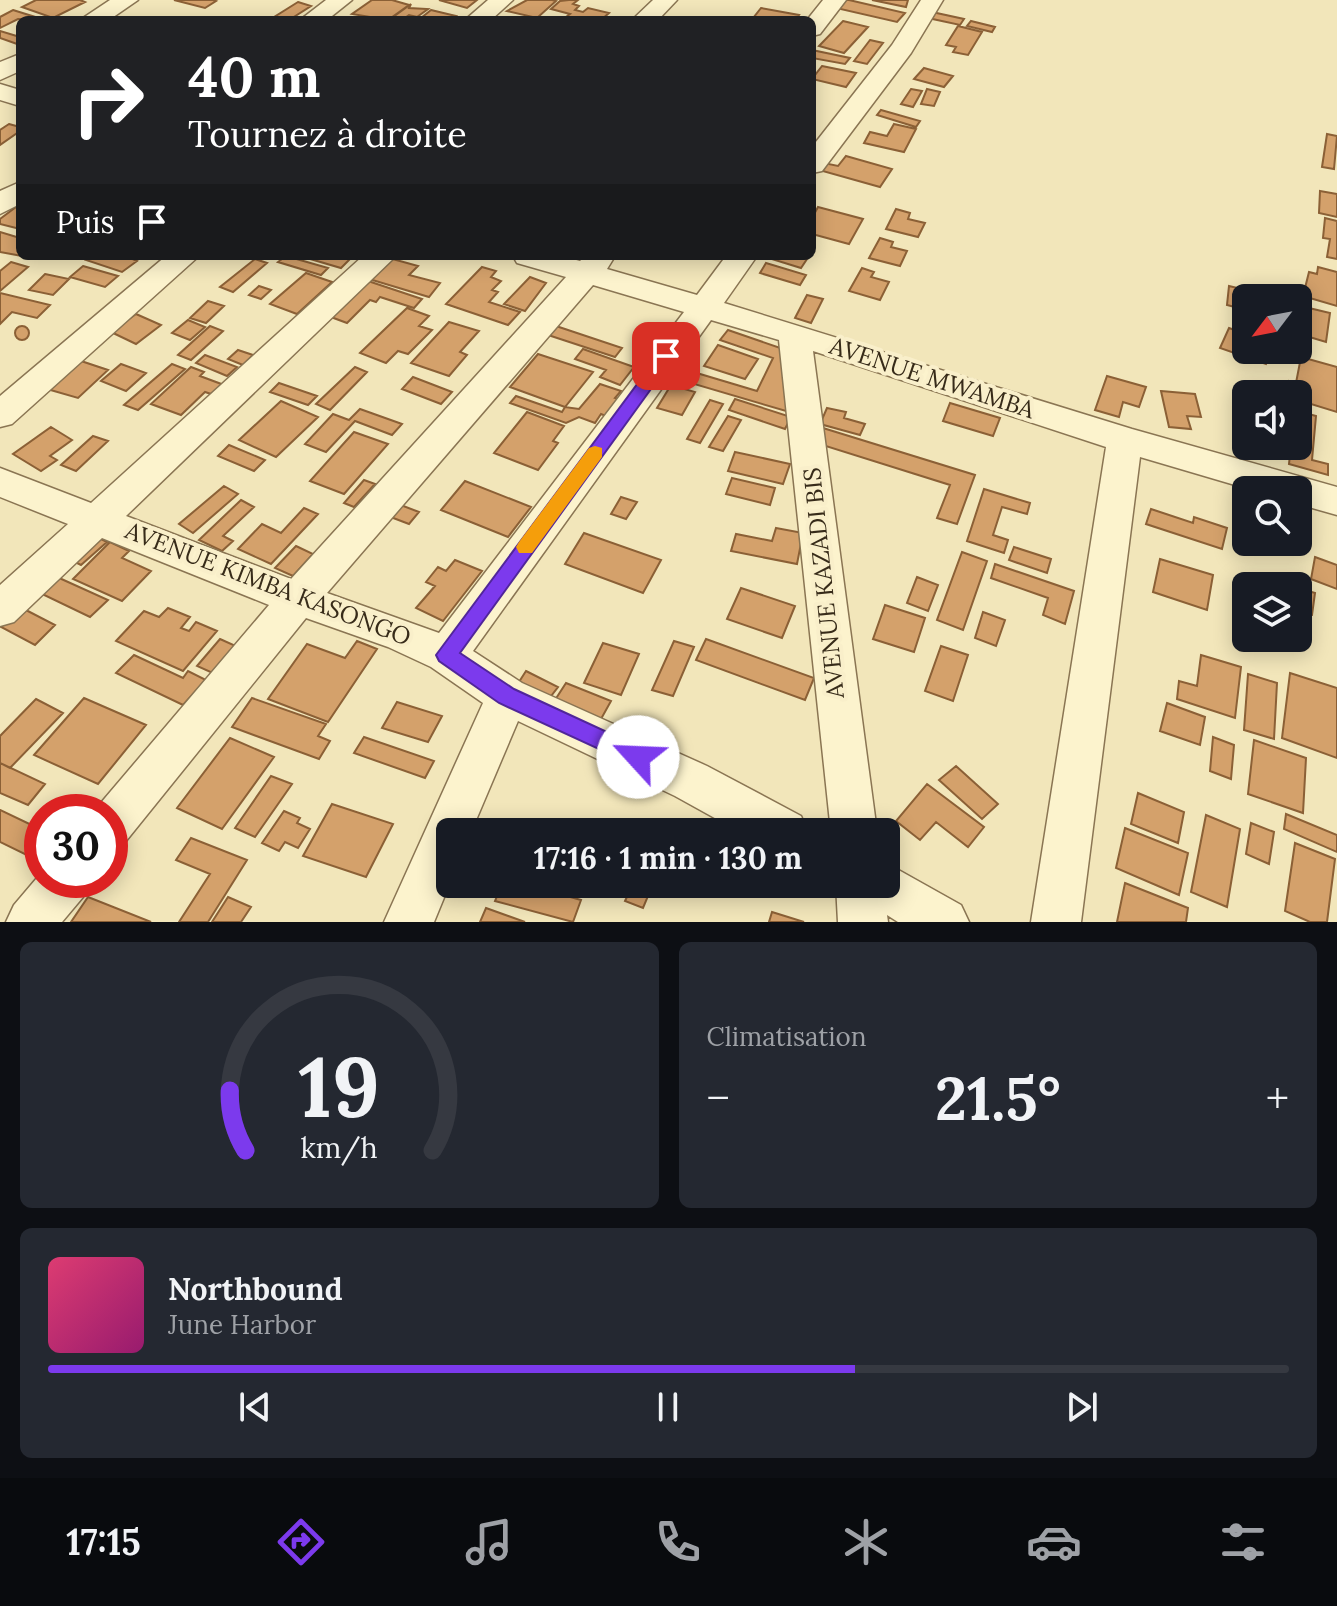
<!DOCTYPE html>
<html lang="fr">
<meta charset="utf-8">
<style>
body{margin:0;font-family:Lora,serif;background:#242831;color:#f1f3f6;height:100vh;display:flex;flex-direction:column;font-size:30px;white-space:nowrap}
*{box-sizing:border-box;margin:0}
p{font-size:26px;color:#9ea1a6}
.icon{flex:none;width:44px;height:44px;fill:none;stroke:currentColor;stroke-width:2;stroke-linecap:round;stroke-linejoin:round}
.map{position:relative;height:922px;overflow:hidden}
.drawer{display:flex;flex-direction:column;gap:20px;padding:20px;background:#0d0f14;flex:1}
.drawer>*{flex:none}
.banner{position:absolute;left:16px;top:16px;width:800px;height:244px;border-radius:12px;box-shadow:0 4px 20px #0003;background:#202124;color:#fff;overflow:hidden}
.needle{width:52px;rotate:238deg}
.tools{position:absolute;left:1232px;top:284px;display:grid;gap:16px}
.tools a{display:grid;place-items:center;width:80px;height:80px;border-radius:12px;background:#171b24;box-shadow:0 4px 20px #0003;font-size:40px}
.speed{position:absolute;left:24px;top:794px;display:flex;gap:16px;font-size:40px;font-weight:700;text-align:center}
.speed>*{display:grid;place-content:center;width:104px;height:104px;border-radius:50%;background:#171b24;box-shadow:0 4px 20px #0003;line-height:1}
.speed .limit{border:12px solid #d22;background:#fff;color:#111}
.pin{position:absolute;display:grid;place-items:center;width:68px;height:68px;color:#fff;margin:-34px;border-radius:16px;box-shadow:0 4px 12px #0006}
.me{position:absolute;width:88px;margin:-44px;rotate:295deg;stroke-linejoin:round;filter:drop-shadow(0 0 6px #0008)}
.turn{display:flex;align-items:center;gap:28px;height:168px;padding:0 40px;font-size:36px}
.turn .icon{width:104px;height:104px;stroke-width:2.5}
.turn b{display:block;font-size:56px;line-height:68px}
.then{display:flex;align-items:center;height:76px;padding:0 40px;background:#0003;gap:16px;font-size:30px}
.big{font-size:60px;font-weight:700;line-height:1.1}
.drawer .tile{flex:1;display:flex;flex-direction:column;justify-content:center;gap:12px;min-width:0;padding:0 28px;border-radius:12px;background:#242831}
.drawer .dial{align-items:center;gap:0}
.dial svg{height:208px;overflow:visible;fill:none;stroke:#363941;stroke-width:7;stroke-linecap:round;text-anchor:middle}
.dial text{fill:#f1f3f6;stroke:none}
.song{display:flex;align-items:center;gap:24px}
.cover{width:96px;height:96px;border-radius:12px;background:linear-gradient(135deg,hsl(340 70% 55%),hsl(320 70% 35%))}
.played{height:8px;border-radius:4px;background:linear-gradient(90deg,#7c3aed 65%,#363941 65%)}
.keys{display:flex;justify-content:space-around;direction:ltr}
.heat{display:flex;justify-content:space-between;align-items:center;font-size:44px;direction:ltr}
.drawer .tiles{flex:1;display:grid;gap:20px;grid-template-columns:1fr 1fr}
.tile:last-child{grid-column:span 2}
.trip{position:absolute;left:436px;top:818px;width:464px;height:80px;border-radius:12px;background:#171b24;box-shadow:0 4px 20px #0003;font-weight:700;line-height:80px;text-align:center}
.dock{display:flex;height:128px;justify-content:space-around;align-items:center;background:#090b0e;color:#9ea1a6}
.dock .icon{width:56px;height:56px}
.dock .on{color:#7c3aed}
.dock b{font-size:36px;color:#f1f3f6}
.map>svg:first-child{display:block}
.building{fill:#d4a16b;stroke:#8b6036;stroke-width:2}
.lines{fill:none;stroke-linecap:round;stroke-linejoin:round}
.minor-casing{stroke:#8a7553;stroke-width:3}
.minor{fill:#fcf3cd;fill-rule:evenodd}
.route{fill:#7c3aed;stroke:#51269a;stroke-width:2}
.slow{fill:#f59e0b}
.labels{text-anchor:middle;stroke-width:8;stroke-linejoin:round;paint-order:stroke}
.street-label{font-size:24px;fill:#372b19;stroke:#f9efca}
</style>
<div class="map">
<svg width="1337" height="922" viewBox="0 0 1337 922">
<rect width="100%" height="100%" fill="#f2e6ba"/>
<path class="building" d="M 36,0 L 80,0 L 85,2 L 53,18 L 22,7 Z
M 174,0 L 213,0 L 216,1 L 205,8 Z
M 372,0 L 392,0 L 409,5 L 388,20 L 352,14 Z
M 439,0 L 477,0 L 467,8 Z
M 527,0 L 552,0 L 556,1 L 537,18 L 507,11 Z
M 569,0 L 578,0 L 573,4 L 579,6 L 575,10 L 583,12 L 588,8 L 609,13 L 601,20 L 562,20 L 570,14 L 551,9 L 560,1 Z
M 843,0 L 849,0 L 905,13 L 897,22 L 836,8 Z
M 872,0 L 908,0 L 906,7 Z
M 298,2 L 311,6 L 289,20 L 271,19 Z
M 411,4 L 409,8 L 428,9 L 417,17 L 409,15 L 402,20 L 389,20 Z
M 761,8 L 799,15 L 795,20 L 754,17 Z
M 13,10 L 45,20 L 18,19 L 0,28 L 0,17 Z
M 431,10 L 456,16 L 451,20 L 421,18 Z
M 932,12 L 964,19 L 960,25 L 928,18 Z
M 843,21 L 868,27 L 844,53 L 819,46 Z
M 971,21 L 995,27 L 992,32 L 967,26 Z
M 958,26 L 982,32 L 968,55 L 953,52 L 956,47 L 946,45 Z
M 0,31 L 20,37 L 20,45 L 0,38 Z
M 870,40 L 883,43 L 867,64 L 854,61 Z
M 812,50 L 850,58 L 845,64 L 812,58 Z
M 822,66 L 856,73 L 846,87 L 812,79 Z
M 924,68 L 953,76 L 944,87 L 914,79 Z
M 911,89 L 922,91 L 913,107 L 901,104 Z
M 927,89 L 940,92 L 934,106 L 921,104 Z
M 881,110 L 920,121 L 916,127 L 877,115 Z
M 9,124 L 20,127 L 20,131 L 0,145 L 0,130 Z
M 894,124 L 916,129 L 904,152 L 864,143 L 870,132 L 887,136 Z
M 1327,134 L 1337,136 L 1334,169 L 1322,167 Z
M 846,156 L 892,169 L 880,187 L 819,170 L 824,163 L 838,166 Z
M 1320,191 L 1337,194 L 1337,217 L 1319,213 Z
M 20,204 L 20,229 L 0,224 L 0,219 Z
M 818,207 L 863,219 L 849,244 L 812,234 L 812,218 Z
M 896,209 L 910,213 L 908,219 L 925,223 L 918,237 L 886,229 Z
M 1325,218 L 1337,221 L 1337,259 L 1327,257 L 1330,239 L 1323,238 Z
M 0,232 L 20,238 L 22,256 L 0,252 Z
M 880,238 L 893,242 L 891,247 L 907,251 L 900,266 L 869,258 Z
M 92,256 L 126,256 L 137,261 L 122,272 L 86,260 Z
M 286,256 L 328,268 L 321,275 L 278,262 Z
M 300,256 L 340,256 L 350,259 L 341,268 Z
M 762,256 L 809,256 L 801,268 Z
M 389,258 L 418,266 L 409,275 L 440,283 L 429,297 L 369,279 Z
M 255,259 L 267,263 L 233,292 L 220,287 Z
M 11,262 L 28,267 L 0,291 L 0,271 Z
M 766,263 L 806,275 L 800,285 L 760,273 Z
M 83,266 L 118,276 L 105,287 L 70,277 Z
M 482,267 L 496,271 L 491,277 L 501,281 L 492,290 L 498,292 L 489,302 L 520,312 L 508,325 L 446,304 Z
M 1318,267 L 1337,272 L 1337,306 L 1303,296 L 1309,272 L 1317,274 Z
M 862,268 L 874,272 L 871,277 L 889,282 L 880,300 L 849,291 Z
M 306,273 L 332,282 L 297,314 L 270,304 Z
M 45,274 L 69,279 L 53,295 L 29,290 Z
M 530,277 L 546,283 L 525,311 L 504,304 Z
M 368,281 L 422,299 L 414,308 L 380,297 L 376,302 L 370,300 L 347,323 L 331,317 Z
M 259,286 L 271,290 L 261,299 L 249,295 Z
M 1229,286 L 1263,294 L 1263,298 L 1246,298 L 1246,310 L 1227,305 Z
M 0,293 L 50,305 L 37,318 L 12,312 L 0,324 Z
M 807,295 L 823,299 L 811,323 L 795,318 Z
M 208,301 L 224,306 L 206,323 L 190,318 Z
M 407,308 L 429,316 L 419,326 L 432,330 L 408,354 L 398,351 L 386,363 L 360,353 Z
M 1309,308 L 1330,313 L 1326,342 L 1306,336 Z
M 136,314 L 161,325 L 136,344 L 111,332 Z
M 188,320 L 205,327 L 190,340 L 172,333 Z
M 449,322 L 479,331 L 460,352 L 467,355 L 449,376 L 411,363 Z
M 210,326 L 223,331 L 191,360 L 178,355 Z
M 556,326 L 622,348 L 615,357 L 548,335 Z
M15 333a7 7 0 1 1 14 0a7 7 0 1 1-14 0Z
M 1229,328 L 1246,334 L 1246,350 L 1271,353 L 1266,364 L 1220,348 Z
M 728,330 L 789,351 L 786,411 L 684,381 L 690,371 L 757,391 L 773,358 L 720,340 Z
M 718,345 L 758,359 L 745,379 L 704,366 Z
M 583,349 L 634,367 L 620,385 L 600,377 L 606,370 L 575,359 Z
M 238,350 L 253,355 L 243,365 L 228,359 Z
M 538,354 L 593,372 L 565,407 L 510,387 Z
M 205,355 L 237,367 L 227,376 L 196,363 Z
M 1301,357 L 1337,367 L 1337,412 L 1298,400 L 1298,394 L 1288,394 L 1289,381 L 1296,383 Z
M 78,360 L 108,370 L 78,398 L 47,389 Z
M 121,364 L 146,373 L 126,391 L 101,381 Z
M 172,364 L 185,369 L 138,410 L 124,405 Z
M 191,367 L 204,372 L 200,376 L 224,385 L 214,395 L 205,392 L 181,415 L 151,404 Z
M 355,367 L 367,372 L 330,410 L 316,404 Z
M 1107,376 L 1146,387 L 1139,407 L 1123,402 L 1119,417 L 1095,410 Z
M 413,377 L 452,392 L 441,404 L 402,389 Z
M 279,383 L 317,396 L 308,405 L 270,392 Z
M 600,384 L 621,391 L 615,398 L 623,400 L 611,418 L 601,414 L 595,423 L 579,417 L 566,423 L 510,403 L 516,396 L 562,412 L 565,407 L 579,409 Z
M 671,385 L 695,392 L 682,415 L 657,408 Z
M 1161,391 L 1195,394 L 1201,417 L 1187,416 L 1191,429 L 1169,427 Z
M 735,399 L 791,417 L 785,429 L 729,410 Z
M 710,400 L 723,404 L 700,443 L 687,439 Z
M 281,401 L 318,417 L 276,457 L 239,440 Z
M 950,403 L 1000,418 L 993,436 L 943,421 Z
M 827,408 L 846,412 L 844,418 L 865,424 L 860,435 L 820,424 Z
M 360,409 L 402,424 L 392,435 L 355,421 L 326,452 L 305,444 L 333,414 L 349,420 Z
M 1298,411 L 1316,416 L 1312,460 L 1328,464 L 1328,475 L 1289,464 L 1291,446 L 1298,446 Z
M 527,412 L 564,426 L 553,441 L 558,443 L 538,470 L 494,453 Z
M 728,416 L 741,420 L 723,451 L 709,447 Z
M 51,427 L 72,440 L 50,456 L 57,460 L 41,471 L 13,454 Z
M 823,428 L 975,475 L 957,524 L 937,518 L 950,485 L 816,443 Z
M 354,432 L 388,444 L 344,494 L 310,481 Z
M 93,436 L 108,441 L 76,471 L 61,465 Z
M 229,445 L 265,460 L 254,471 L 218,456 Z
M 735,452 L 790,464 L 783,484 L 728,471 Z
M 732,478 L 775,488 L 770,505 L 726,494 Z
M 364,480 L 375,484 L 354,507 L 344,503 Z
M 465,481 L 531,507 L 508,537 L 441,510 Z
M 224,486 L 238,494 L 193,533 L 179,524 Z
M 984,489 L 1030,503 L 1027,514 L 1002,507 L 993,535 L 1008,540 L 1004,553 L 967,541 Z
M 621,497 L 637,502 L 626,519 L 611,514 Z
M 241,500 L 254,507 L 223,536 L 233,541 L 222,551 L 199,540 Z
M 398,504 L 419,512 L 409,524 L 388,516 Z
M 304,508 L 318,514 L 271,564 L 238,549 L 262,524 L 281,533 Z
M 1151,509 L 1193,523 L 1194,517 L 1227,528 L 1222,549 L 1146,524 Z
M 1298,517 L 1310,521 L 1306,553 L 1273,542 L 1298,542 Z
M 776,528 L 803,533 L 797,564 L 731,551 L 736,534 L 772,541 Z
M 584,533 L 661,560 L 643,593 L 565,564 Z
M 97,537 L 107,542 L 81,565 L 71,560 Z
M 110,542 L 129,551 L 122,558 L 151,571 L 122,601 L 73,579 Z
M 296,546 L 313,554 L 293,576 L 275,568 Z
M 1014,547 L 1051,559 L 1047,573 L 1009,560 Z
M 962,552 L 987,561 L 963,630 L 937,620 Z
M 1315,557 L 1337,565 L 1337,589 L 1311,579 Z
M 1160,559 L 1213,575 L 1207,610 L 1153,592 Z
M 455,560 L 482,571 L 443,621 L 416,608 L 435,586 L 426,582 L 438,567 L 446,571 Z
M 995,564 L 1074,591 L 1065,624 L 1043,615 L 1048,598 L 991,578 Z
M 57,577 L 108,600 L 90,617 L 40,593 Z
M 917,577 L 938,585 L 928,611 L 907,603 Z
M 741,588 L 795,606 L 782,638 L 727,619 Z
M 1298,588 L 1315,593 L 1312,615 L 1303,614 L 1300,640 L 1295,638 L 1298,638 Z
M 885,605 L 925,618 L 914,652 L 873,639 Z
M 22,608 L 55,625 L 35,645 L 1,627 Z
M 168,608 L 190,617 L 181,628 L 189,631 L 196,622 L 217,631 L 183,671 L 116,641 L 144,611 L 159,617 Z
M 983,612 L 1005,620 L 996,646 L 975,638 Z
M 220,639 L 238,647 L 215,674 L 197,666 Z
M 706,639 L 814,678 L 805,700 L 696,660 Z
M 357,641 L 377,649 L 328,722 L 268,699 L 307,644 L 345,658 Z
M 674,641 L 694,647 L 673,696 L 652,690 Z
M 603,643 L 639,654 L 621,695 L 584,683 Z
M 941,646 L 968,655 L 953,701 L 925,691 Z
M 134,655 L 183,678 L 188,671 L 206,680 L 183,705 L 116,673 Z
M 1201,655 L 1241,667 L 1235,718 L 1177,699 L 1179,681 L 1197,686 Z
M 526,671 L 558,687 L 548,700 L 517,685 Z
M 1290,673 L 1337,688 L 1337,758 L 1282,738 Z
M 1248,674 L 1277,683 L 1274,739 L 1244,730 Z
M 566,683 L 611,701 L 601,719 L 555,700 Z
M 84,698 L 146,725 L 98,784 L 34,755 Z
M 252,698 L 326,724 L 318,736 L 330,741 L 319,759 L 232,727 Z
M 36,699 L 63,713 L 10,768 L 0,763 L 0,736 Z
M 397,702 L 442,716 L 428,742 L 382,728 Z
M 1167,703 L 1205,717 L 1200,745 L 1160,731 Z
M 364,737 L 434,761 L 425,778 L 354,753 Z
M 1213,737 L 1234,745 L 1231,779 L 1210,771 Z
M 230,738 L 274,757 L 222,829 L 177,808 Z
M 1254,740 L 1306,758 L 1303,813 L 1248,794 Z
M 0,763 L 45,784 L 28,805 L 0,793 Z
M 956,766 L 998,804 L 982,819 L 939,780 Z
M 271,776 L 292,784 L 255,837 L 235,828 Z
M 927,784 L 984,827 L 968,847 L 936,822 L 920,840 L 896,821 Z
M 1138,793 L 1184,812 L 1178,843 L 1131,824 Z
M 332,804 L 393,824 L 366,877 L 303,856 Z
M 0,810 L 42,830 L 42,854 L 37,860 L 0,842 Z
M 284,811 L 300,818 L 297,823 L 310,829 L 298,848 L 285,842 L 279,851 L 262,843 Z
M 1286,814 L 1337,835 L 1337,852 L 1284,829 Z
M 1206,815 L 1240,829 L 1227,907 L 1191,892 Z
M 1251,823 L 1274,832 L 1269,864 L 1246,854 Z
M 1125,828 L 1188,853 L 1179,895 L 1116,868 Z
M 191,838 L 247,860 L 208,922 L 179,922 L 210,874 L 176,860 Z
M 1295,843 L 1335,859 L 1327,922 L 1310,922 L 1285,911 Z
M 1125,883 L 1188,908 L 1186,922 L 1117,922 Z
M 502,884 L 524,884 L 581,900 L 573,922 L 495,901 Z
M 633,884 L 653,884 L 643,908 L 625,901 Z
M 88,897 L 151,922 L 71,922 Z
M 228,897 L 251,907 L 241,922 L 212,922 Z
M 486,908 L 525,922 L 480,922 Z
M 772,912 L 804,922 L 769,922 Z"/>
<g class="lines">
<defs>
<path id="minor" d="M 110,0 L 138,0 L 109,20 L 80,20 Z
M 326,0 L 352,0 L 327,20 L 300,20 Z
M 488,0 L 513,0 L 491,20 L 465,20 Z
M 653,0 L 677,0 L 658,20 L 632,20 Z
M 823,0 L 846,0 L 820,34 L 812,36 L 812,20 L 807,20 Z
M 921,0 L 943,0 L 911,53 L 822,171 L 812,173 L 812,147 L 892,45 Z
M 20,54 L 20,71 L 0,80 L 0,62 Z
M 0,84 L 20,90 L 20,106 L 0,100 Z
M 20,182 L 20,204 L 0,214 L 0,191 Z
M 166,256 L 199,256 L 12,424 L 0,427 L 0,396 Z
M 363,256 L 396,256 L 126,516 L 291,579 L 566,277 L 517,263 L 513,256 L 561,256 L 580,261 L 585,256 L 615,256 L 607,269 L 697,295 L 726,256 L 757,256 L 724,303 L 1132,429 L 1337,487 L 1337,515 L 1298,504 L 1298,490 L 1252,490 L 1140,457 L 1081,922 L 1031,922 L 1106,447 L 813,351 L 877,832 L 831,832 L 779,340 L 711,320 L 473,651 L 522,683 L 707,766 L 801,816 L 808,832 L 740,832 L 675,796 L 518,721 L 471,832 L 450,832 L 450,883 L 434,922 L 384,922 L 483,703 L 431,667 L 388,647 L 306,618 L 126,841 L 110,848 L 110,812 L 94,811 L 269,605 L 102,538 L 14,622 L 0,626 L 0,585 L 68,524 L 0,497 L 0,468 L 91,503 ZM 593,285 L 684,312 L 439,633 L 327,593 Z
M 886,863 L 961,905 L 969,922 L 898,922 L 887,915 L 888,922 L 838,922 L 836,884 L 886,884 Z
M 42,872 L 42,880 L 90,880 L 83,897 L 62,922 L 6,922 L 14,905 Z"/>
</defs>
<use href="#minor" class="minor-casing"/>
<use href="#minor" class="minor"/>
</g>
<path class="route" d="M 666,351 L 675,356 L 672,360 L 460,653 L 514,689 L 646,750 L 650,757 L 646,764 L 638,767 L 499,703 L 439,661 L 436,655 L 661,352 Z"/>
<path class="slow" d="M 595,446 L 602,448 L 602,457 L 532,553 L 519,553 L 516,547 L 519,542 L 589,448 Z"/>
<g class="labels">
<g class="street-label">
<text transform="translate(932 378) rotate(18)" y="8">AVENUE MWAMBA</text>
<text transform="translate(824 583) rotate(-96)" y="8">AVENUE KAZADI BIS</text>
<text transform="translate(268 584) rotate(21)" y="8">AVENUE KIMBA KASONGO</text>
</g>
</g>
</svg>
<div class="tools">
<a><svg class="needle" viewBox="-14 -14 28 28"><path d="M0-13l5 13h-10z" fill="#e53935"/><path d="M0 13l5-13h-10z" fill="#9ea1a6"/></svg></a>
<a><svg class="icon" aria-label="sound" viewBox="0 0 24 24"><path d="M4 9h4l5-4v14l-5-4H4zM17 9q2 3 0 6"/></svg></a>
<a><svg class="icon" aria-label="search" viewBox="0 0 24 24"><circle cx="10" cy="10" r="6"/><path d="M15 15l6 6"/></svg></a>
<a><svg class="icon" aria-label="layers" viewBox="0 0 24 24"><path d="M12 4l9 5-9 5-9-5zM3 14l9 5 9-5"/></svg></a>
</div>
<div class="speed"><div class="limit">30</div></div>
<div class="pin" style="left:666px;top:356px;background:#d93025"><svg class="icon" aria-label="arrive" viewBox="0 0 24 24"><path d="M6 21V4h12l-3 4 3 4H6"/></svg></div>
<svg class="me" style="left:638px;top:757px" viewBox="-20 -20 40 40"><circle r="19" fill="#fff"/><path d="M0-13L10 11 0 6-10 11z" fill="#7c3aed"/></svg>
<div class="trip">17:16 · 1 min · 130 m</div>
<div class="banner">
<div class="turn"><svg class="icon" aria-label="right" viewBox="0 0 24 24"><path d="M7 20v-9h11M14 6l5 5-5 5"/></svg><div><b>40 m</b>Tournez à droite</div></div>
<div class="then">Puis<svg class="icon" aria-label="arrive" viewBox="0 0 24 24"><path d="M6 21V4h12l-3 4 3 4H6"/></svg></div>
</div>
</div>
<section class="drawer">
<div class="tiles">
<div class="tile dial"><svg viewBox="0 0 100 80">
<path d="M14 69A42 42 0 1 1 86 69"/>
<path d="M14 69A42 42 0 0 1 8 46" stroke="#7c3aed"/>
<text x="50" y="56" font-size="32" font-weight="700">19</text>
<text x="50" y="72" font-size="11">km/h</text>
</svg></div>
<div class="tile"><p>Climatisation</p>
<div class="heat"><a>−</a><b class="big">21.5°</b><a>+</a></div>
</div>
<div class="tile">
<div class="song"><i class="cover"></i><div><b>Northbound</b><p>June Harbor</p></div></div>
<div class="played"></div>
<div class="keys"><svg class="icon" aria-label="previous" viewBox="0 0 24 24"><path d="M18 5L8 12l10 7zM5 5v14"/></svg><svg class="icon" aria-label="pause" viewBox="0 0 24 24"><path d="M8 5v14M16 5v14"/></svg><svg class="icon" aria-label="next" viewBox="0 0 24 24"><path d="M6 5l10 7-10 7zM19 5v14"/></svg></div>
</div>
</div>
</section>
<nav class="dock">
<b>17:15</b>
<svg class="icon on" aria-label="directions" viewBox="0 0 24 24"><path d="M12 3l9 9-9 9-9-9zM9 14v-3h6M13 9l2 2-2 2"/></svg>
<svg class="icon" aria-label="music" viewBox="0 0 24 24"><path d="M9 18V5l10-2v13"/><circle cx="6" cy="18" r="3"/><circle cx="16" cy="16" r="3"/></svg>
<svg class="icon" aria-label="phone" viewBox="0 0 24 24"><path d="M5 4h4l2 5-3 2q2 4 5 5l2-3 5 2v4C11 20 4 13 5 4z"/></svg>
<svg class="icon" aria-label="climate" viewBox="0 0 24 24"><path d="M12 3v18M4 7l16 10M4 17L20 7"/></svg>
<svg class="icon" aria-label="car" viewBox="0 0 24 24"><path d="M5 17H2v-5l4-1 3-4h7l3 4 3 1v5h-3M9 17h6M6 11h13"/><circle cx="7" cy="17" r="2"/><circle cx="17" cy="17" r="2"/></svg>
<svg class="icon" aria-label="filters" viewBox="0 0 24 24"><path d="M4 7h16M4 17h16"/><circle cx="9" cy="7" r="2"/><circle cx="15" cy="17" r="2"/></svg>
</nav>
